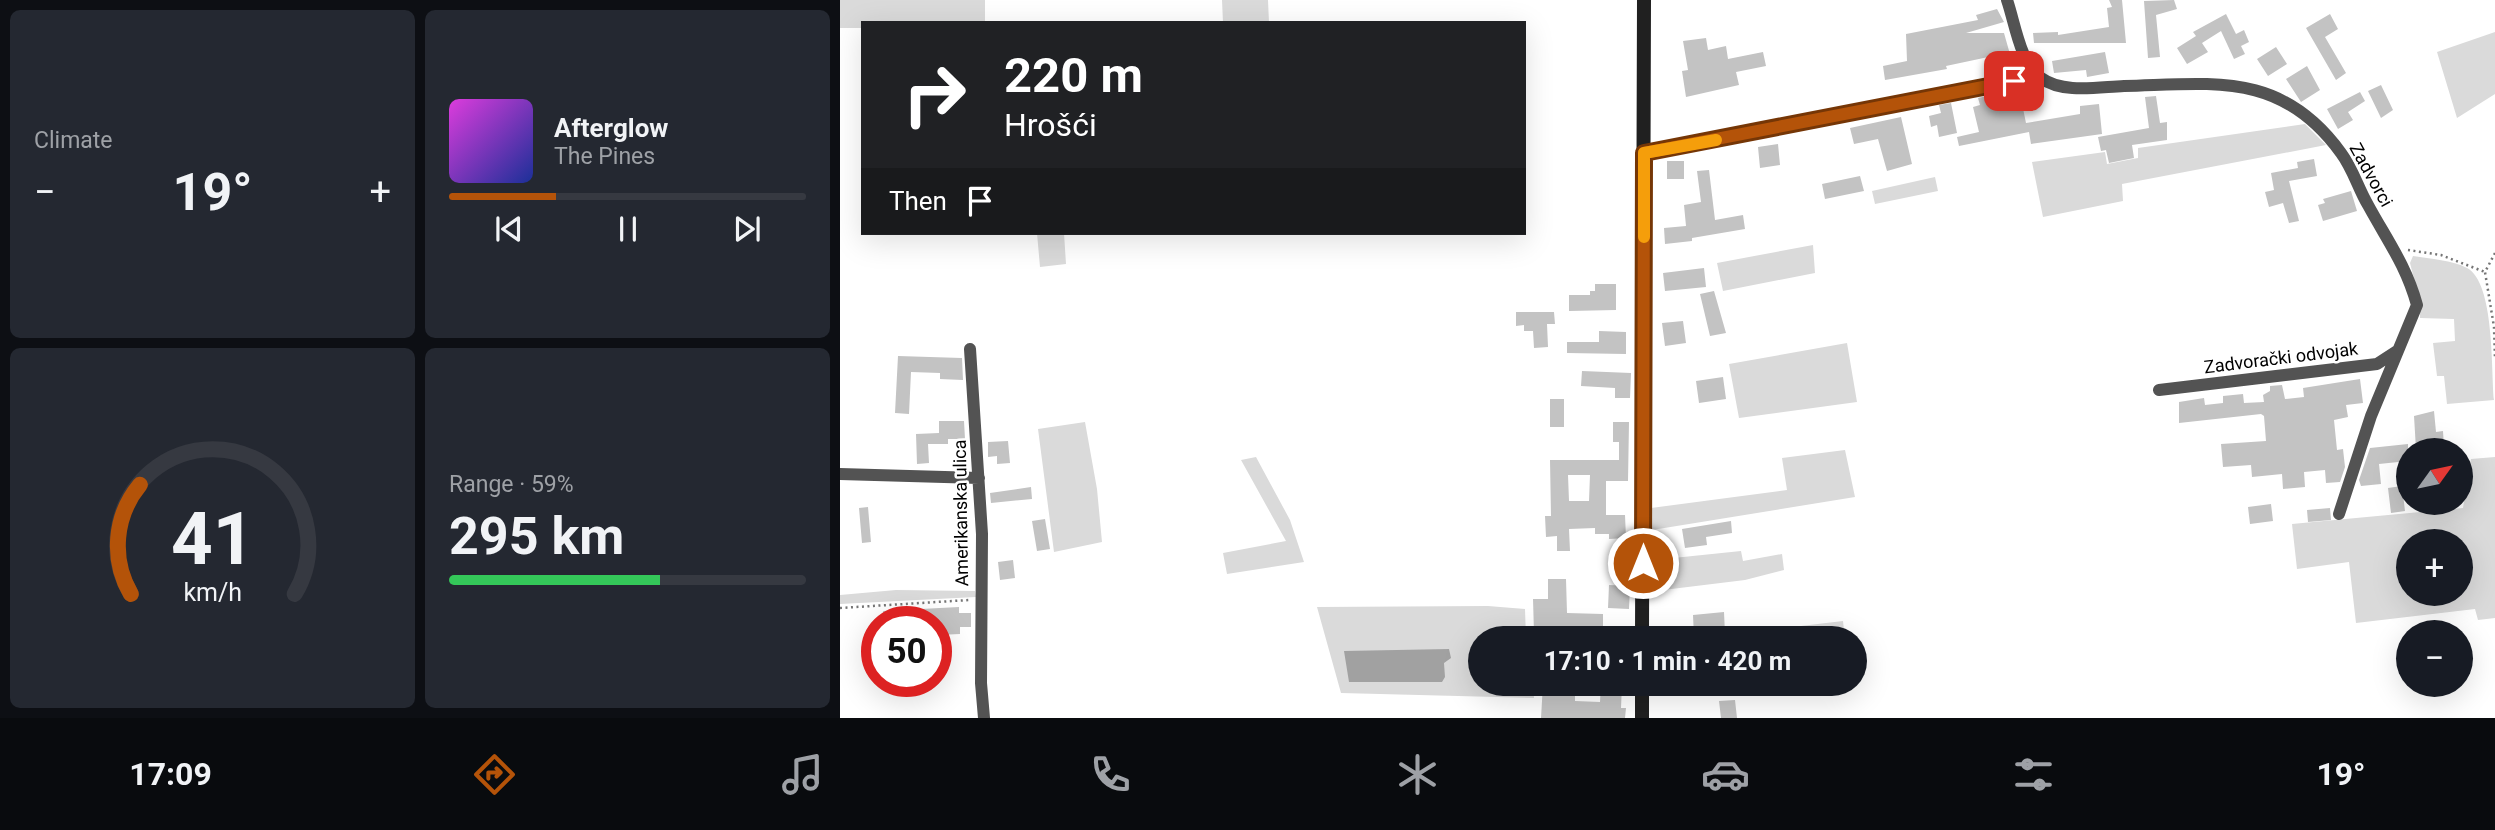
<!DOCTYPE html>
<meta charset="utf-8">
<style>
body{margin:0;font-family:Roboto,sans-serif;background:#242831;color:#f1f3f6;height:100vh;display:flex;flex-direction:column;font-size:26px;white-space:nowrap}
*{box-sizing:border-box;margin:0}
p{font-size:23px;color:#9ea1a6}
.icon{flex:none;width:38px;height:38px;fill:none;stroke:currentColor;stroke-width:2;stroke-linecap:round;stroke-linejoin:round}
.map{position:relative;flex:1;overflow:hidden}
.side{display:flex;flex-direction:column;gap:10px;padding:10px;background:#0d0f14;width:840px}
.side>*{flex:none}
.top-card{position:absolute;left:21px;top:21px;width:665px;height:214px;border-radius:0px;box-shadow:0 7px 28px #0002;background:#202124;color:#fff;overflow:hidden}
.needle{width:46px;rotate:57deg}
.fabs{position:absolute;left:1556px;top:438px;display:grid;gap:14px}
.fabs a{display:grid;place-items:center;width:77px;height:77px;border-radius:50%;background:#171b24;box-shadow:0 7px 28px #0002;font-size:35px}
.speed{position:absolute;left:21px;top:606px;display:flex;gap:14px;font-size:35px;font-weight:700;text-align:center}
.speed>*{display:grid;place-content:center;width:91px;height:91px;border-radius:50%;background:#171b24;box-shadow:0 7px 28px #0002;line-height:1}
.speed .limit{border:10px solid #d22;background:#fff;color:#111}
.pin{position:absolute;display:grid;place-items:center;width:60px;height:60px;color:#fff;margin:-30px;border-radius:14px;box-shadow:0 4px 10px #0006}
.me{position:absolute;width:77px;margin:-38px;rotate:0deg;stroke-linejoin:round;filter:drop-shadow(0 0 5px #0008)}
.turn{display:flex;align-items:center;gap:24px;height:147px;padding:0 28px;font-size:32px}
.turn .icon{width:91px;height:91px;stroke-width:2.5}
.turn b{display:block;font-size:49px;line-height:60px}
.then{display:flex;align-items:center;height:66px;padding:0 28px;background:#0003;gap:14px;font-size:26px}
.big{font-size:52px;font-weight:700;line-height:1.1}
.side .card{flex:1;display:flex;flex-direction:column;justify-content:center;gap:10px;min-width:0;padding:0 24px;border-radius:10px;background:#242831}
.side .dial{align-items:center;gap:0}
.dial svg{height:182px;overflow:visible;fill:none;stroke:#363941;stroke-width:7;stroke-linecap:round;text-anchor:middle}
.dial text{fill:#f1f3f6;stroke:none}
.song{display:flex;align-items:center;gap:21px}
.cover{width:84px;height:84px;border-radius:10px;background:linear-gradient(135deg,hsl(300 70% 55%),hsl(230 70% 35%))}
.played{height:7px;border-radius:4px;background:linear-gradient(90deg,#b45309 30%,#363941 30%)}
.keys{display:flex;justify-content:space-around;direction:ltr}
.heat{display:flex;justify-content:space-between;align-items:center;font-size:38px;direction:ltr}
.charge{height:10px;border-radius:5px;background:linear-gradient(90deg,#34c759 59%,#363941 0)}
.side .tiles{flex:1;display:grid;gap:10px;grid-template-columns:repeat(2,1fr)}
.trip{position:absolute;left:628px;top:626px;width:399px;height:70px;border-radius:35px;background:#171b24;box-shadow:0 7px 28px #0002;font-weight:700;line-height:70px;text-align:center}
.tabs{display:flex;height:112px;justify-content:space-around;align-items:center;background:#090b0e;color:#9ea1a6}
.tabs .icon{width:49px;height:49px}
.tabs .on{color:#b45309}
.tabs b{font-size:32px;color:#f1f3f6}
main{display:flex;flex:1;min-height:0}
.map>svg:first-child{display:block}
.green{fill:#dadada;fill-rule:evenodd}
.water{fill:#a1a1a1}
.building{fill:#c3c3c3;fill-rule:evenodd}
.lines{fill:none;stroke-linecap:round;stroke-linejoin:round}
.path{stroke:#757575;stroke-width:2.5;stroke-dasharray:2 3.5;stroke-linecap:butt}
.minor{stroke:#535353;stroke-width:12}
.secondary{stroke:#202020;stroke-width:14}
.route-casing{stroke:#753606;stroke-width:18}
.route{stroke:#b45309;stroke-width:12}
.slow{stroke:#f59e0b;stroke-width:12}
.labels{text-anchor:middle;stroke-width:5;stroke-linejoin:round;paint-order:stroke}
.street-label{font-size:18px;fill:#000;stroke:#fff}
</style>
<main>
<section class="side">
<div class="tiles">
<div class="card"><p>Climate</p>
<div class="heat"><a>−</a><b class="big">19°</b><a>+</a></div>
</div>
<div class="card">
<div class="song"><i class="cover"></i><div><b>Afterglow</b><p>The Pines</p></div></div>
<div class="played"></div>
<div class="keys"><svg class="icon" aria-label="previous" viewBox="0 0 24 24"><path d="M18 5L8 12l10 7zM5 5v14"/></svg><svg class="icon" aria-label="pause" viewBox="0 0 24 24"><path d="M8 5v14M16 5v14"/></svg><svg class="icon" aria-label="next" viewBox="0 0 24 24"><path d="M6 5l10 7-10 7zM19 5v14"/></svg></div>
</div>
<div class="card dial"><svg viewBox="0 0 100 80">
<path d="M14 69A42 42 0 1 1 86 69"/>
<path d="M14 69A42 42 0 0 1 18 21" stroke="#b45309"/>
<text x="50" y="56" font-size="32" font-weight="700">41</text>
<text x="50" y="72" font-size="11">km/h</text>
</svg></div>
<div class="card"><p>Range · 59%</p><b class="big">295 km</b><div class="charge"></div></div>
</div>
</section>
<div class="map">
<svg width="1655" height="718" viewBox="0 0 1655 718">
<rect width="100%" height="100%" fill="#fff"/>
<path class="green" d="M 0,0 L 145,0 L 145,23 L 23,23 L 23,28 L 0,28 Z
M 382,0 L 428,0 L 429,23 L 383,23 Z
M 1655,32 L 1655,94 L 1617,118 L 1597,52 Z
M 1465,124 L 1486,145 L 1282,184 L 1283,201 L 1203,217 L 1192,162 L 1265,152 L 1267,164 L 1298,158 L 1298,148 Z
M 1095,177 L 1098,191 L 1035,204 L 1032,191 Z
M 197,233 L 224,233 L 226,264 L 200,267 Z
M 973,245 L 975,273 L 883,291 L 877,263 Z
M 1573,256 C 1591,259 1612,260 1627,268 C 1655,283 1651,370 1654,400 L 1607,404 L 1604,376 L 1597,376 L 1593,343 L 1615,341 L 1614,319 L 1580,318 L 1580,302 L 1570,263 Z
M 1007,343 L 1017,402 L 899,418 L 889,364 Z
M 245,422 L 257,489 L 262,542 L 214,552 L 198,429 Z
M 1005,450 L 1015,497 L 812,530 L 811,508 L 947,490 L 942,458 Z
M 416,457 L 450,520 L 464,562 L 387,574 L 383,553 L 446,541 L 401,460 Z
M 1655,457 L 1655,618 L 1638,620 L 1635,609 L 1516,623 L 1509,562 L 1457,569 L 1452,524 L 1623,508 L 1631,459 ZM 1568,541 L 1620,541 L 1620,593 L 1568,593 Z
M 901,551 L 903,561 L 942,554 L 944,570 L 905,580 L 815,591 L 814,560 Z
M 56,590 L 135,591 L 136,597 L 0,604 L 0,595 Z
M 648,606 L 685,609 L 686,639 L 640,639 L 640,684 L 693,684 L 694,698 L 501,693 L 477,607 Z
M 1003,621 L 1005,639 L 945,639 L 944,628 Z"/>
<path class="water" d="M 609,649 L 611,658 L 604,663 L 605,677 L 602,682 L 509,682 L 504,651 Z"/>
<path class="building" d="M 1269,0 L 1282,0 L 1286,43 L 1194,43 L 1193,33 L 1218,32 L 1218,35 L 1269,27 L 1267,8 L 1272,7 Z
M 1334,0 L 1337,9 L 1316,15 L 1320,57 L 1308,58 L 1304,1 Z
M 1157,9 L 1164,22 L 1126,33 L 1164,33 L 1175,72 L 1157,75 L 1153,56 L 1106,66 L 1107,69 L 1045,80 L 1043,66 L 1067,61 L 1066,34 L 1138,20 L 1136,15 Z
M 1386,14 L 1396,34 L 1404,30 L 1409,42 L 1401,46 L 1405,54 L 1394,59 L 1381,31 L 1362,43 L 1368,52 L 1347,64 L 1337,48 L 1356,36 L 1353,32 Z
M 1490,14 L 1498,29 L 1485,37 L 1506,73 L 1496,80 L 1466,28 Z
M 866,38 L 868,50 L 886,46 L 888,59 L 923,52 L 926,66 L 896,72 L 899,85 L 846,97 L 842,71 L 848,70 L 843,41 Z
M 1436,47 L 1447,64 L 1428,76 L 1417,59 Z
M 1265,52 L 1269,73 L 1247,77 L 1246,70 L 1214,73 L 1212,61 Z
M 1467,66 L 1480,90 L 1461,102 L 1446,79 Z
M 1541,85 L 1553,110 L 1541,118 L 1528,91 Z
M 1179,89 L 1186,123 L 1240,114 L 1240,106 L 1259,104 L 1262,134 L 1191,144 L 1189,132 L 1119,146 L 1117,137 L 1139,132 L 1133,107 L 1140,105 L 1138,98 Z
M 1520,92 L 1525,101 L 1508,112 L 1513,120 L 1498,129 L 1487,109 Z
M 1316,96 L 1320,123 L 1327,122 L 1327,140 L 1292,145 L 1294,158 L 1269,163 L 1266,150 L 1261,151 L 1258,137 L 1309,128 L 1305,97 Z
M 1111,103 L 1117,133 L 1099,137 L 1097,125 L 1091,127 L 1089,116 L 1101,113 L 1099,105 Z
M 1061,117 L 1072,164 L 1047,171 L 1038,139 L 1014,144 L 1010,128 Z
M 938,144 L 940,165 L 920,168 L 918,147 Z
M 1474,159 L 1477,176 L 1449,181 L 1459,221 L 1449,223 L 1443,203 L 1429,207 L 1425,192 L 1434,190 L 1431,173 L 1458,168 L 1457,162 Z
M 827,161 L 844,161 L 844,179 L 827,179 Z
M 869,170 L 875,220 L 903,215 L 905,229 L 852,238 L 852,241 L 825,244 L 824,228 L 846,226 L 844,205 L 861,202 L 857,171 Z
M 1020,176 L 1024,191 L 985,199 L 982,184 Z
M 1511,191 L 1517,211 L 1483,221 L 1478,205 L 1485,203 L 1483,199 Z
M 864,268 L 866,287 L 825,291 L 823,273 Z
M 755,284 L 776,284 L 776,310 L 729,311 L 729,295 L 750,295 L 750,291 L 755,291 Z
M 874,291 L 886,333 L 870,336 L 860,294 Z
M 676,312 L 714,312 L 715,324 L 707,324 L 708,347 L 694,348 L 693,331 L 684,331 L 684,325 L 676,326 Z
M 843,321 L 846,343 L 825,346 L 822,323 Z
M 759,331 L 786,332 L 786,354 L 727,353 L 727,342 L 759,342 Z
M 58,356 L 122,358 L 123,380 L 100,379 L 100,373 L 71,372 L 69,414 L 55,413 Z
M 742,371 L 791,373 L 790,398 L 775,398 L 775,388 L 741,386 Z
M 883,377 L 886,399 L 859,403 L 856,381 Z
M 1520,379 L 1523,403 L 1506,405 L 1508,417 L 1494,420 L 1497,450 L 1503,449 L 1505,467 L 1500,482 L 1486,483 L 1485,470 L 1464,472 L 1465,487 L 1443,489 L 1442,474 L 1412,477 L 1411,465 L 1383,467 L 1381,444 L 1426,441 L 1424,416 L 1421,414 L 1339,423 L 1339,402 L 1364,398 L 1365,405 L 1383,403 L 1383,396 L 1403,394 L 1404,403 L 1424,402 L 1423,395 L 1430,391 L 1430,386 L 1442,385 L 1445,399 L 1464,397 L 1463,388 Z
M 710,399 L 724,399 L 724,427 L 710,427 Z
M 1594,411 L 1596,432 L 1603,431 L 1604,447 L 1576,449 L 1574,416 Z
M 99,421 L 124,421 L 125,439 L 108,439 L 108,444 L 88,444 L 89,463 L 77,464 L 76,434 L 99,433 Z
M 773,422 L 789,422 L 788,481 L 766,481 L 766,515 L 785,515 L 786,538 L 769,539 L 769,534 L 755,534 L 755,528 L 729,529 L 730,551 L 717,551 L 717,536 L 706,537 L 705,516 L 711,516 L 710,460 L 779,460 L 779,442 L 773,442 ZM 728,475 L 750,475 L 749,501 L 729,501 Z
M 168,441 L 170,463 L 157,464 L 157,456 L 148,457 L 148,442 Z
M 1568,444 L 1568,461 L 1539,464 L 1541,484 L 1521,486 L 1519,480 L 1530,448 Z
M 1562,486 L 1565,511 L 1551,513 L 1548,488 Z
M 191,487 L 192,499 L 151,503 L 150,493 Z
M 1431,504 L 1433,521 L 1410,524 L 1408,507 Z
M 28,507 L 31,542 L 22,543 L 19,508 Z
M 1490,508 L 1491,520 L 1468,522 L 1467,510 Z
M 205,519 L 210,549 L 197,551 L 192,521 Z
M 891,521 L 892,533 L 866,537 L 867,545 L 845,548 L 842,529 Z
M 173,560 L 175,578 L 160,580 L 158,562 Z
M 708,579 L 726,579 L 727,613 L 763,614 L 763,628 L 727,627 L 727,639 L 707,639 L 706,632 L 694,633 L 693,599 L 708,599 Z
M 769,585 L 790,586 L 789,609 L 768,608 Z
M 119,607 L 119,613 L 131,613 L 131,627 L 120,627 L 120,634 L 98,635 L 96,621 L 44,621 L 43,611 Z
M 884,612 L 885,634 L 854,637 L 853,615 Z
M 703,684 L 735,684 L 735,701 L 760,702 L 761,684 L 782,684 L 781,708 L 786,708 L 785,718 L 701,718 Z
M 895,700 L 897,718 L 881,718 L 879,701 Z"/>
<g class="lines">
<path class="path" d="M 1568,250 L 1601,255 L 1645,272
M 1655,253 L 1645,272 L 1654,327 L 1655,359
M 0,608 L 129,600"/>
<path class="minor" d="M 1167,0 C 1175,23 1180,63 1201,78 C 1223,94 1258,87 1284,86 C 1372,84 1441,70 1501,153 C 1513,169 1518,188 1528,205 C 1547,240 1566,265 1577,305 L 1531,416 L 1499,514
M 804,153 L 933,130 L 1198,76
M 130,349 L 142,534 L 141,683 L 144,718
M 1319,390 L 1537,364 L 1557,351
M 0,474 L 139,478"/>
<path class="secondary" d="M 802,639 L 804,0
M 802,718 L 802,684"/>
</g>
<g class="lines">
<defs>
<path id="route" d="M 803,563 L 804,153 L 1174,81"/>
</defs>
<use href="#route" class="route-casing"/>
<use href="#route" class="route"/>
<path class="slow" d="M 804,237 L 804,153 L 876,140"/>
</g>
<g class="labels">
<g class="street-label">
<text transform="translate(1531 175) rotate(61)" y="6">Zadvorci</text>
<text transform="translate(1441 358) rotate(-7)" y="6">Zadvorački odvojak</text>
<text transform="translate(121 513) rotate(-91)" y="6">Amerikanska ulica</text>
</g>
</g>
</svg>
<div class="fabs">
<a><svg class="needle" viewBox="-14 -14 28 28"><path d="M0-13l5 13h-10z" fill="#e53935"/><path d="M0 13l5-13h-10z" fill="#9ea1a6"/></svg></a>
<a>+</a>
<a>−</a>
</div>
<div class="speed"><div class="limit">50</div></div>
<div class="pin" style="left:1174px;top:81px;background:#d93025"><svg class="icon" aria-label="arrive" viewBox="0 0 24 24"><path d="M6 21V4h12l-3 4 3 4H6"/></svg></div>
<svg class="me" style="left:803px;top:563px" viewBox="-20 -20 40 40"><circle r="17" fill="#b45309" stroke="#fff" stroke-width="3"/><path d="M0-11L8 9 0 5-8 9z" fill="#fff"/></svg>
<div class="trip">17:10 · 1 min · 420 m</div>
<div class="top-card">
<div class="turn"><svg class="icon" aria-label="right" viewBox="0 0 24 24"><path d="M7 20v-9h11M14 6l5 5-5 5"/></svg><div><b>220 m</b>Hrošći</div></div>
<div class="then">Then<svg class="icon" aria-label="arrive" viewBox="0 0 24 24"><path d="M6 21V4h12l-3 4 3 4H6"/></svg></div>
</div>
</div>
</main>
<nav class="tabs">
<b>17:09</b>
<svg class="icon on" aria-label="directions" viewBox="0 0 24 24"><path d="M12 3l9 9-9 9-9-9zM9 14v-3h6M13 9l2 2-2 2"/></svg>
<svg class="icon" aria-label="music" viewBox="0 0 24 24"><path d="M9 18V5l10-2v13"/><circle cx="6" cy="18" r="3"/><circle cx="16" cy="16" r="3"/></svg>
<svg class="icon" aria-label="phone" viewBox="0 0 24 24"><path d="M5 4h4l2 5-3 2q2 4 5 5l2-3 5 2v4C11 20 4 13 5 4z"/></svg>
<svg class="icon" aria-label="climate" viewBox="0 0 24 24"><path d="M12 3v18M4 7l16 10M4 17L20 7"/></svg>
<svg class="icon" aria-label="car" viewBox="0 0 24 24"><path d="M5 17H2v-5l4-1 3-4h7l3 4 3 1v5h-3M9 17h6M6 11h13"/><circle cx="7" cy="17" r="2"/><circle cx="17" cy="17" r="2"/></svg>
<svg class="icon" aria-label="filters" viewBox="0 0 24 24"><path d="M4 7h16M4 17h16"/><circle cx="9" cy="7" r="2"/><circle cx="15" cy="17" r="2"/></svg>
<b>19°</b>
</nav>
